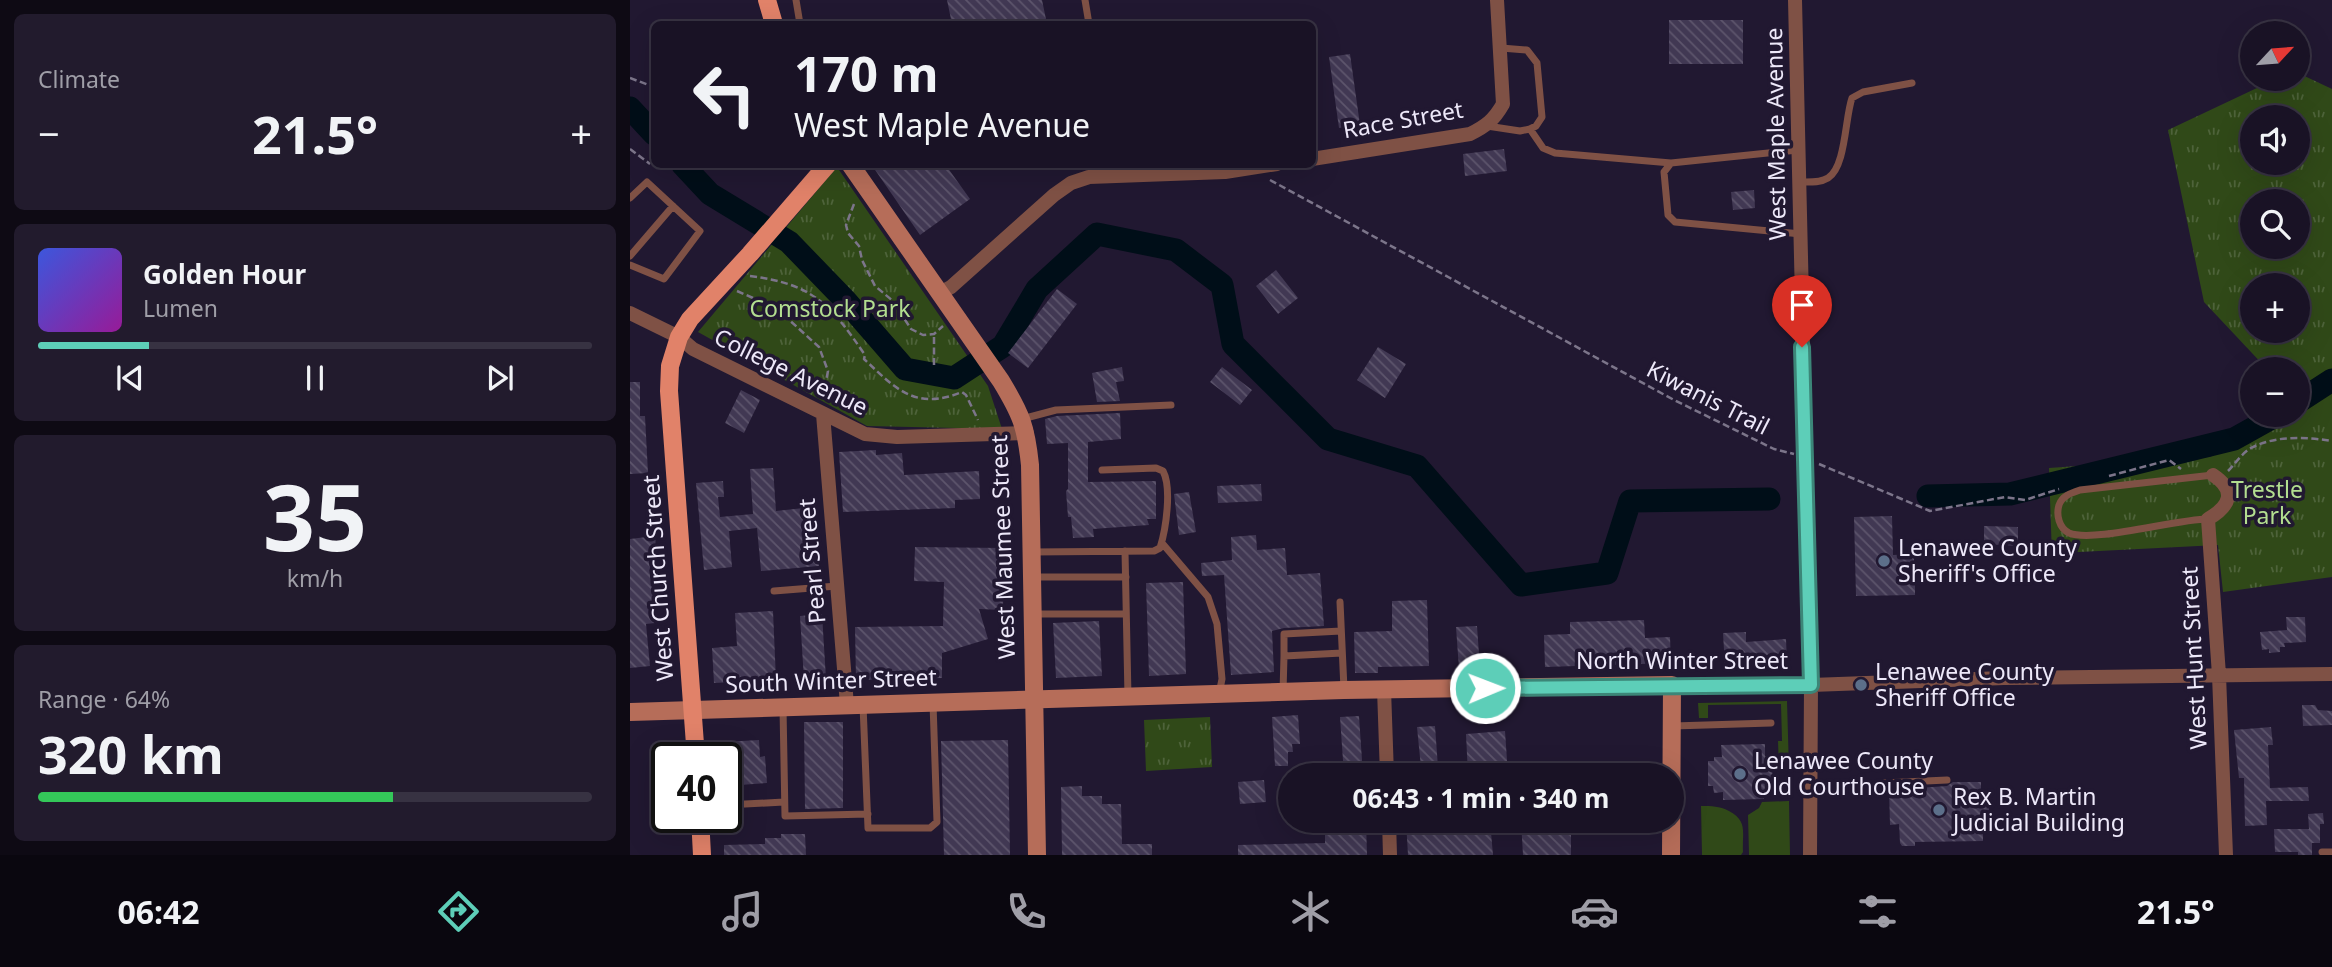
<!DOCTYPE html>
<meta charset="utf-8">
<style>
body{margin:0;font-family:"Noto Sans",sans-serif;background:#221b2d;color:#f1f3f6;height:100vh;display:flex;flex-direction:column;font-size:26px;white-space:nowrap}
*{box-sizing:border-box;margin:0}
p{font-size:23px;color:#9f9ea7}
.icon{flex:none;width:38px;height:38px;fill:none;stroke:currentColor;stroke-width:2;stroke-linecap:round;stroke-linejoin:round}
.map{position:relative;flex:1;overflow:hidden}
.sheet{display:flex;flex-direction:column;gap:14px;padding:14px;background:#0e0a14;width:630px}
.sheet>*{flex:none}
.hud{position:absolute;left:21px;top:21px;width:665px;height:147px;border-radius:10px;box-shadow:0 7px 28px #0002,0 0 0 2px #373242;background:#191225;color:#f1f3f6;overflow:hidden}
.needle{width:46px;rotate:64deg}
.controls{position:absolute;left:1610px;top:21px;display:grid;gap:14px}
.controls a{display:grid;place-items:center;width:70px;height:70px;border-radius:50%;background:#191225;box-shadow:0 7px 28px #0002,0 0 0 2px #373242;font-size:35px}
.speed{position:absolute;left:21px;top:742px;display:flex;gap:14px;font-size:35px;font-weight:700;text-align:center}
.speed>*{display:grid;place-content:center;width:91px;height:91px;border-radius:50%;background:#191225;box-shadow:0 7px 28px #0002,0 0 0 2px #373242;line-height:1}
.speed .limit{border:4px solid #111;border-radius:10px;background:#fff;color:#111}
.pin{position:absolute;display:grid;place-items:center;width:60px;height:60px;color:#fff;margin:-72px -30px;border-radius:50% 50% 50% 0;rotate:-45deg;box-shadow:0 0 7px #0007}
.pin .icon{rotate:45deg}
.me{position:absolute;width:77px;margin:-38px;rotate:89deg;stroke-linejoin:round;filter:drop-shadow(0 0 5px #0008)}
.turn{display:flex;align-items:center;gap:24px;height:147px;padding:0 28px;font-size:32px}
.turn .icon{width:91px;height:91px;stroke-width:2.5}
.turn b{display:block;font-size:49px;line-height:60px}
.big{font-size:52px;font-weight:700;line-height:1.1}
.sheet .tile{flex:1;display:flex;flex-direction:column;justify-content:center;gap:10px;min-width:0;padding:0 24px;border-radius:10px;background:#221b2d}
.sheet .dial{align-items:center;gap:0}
.dial b{font-size:91px;line-height:1}
.song{display:flex;align-items:center;gap:21px}
.cover{width:84px;height:84px;border-radius:10px;background:linear-gradient(135deg,hsl(230 70% 55%),hsl(300 70% 35%))}
.played{height:7px;border-radius:4px;background:linear-gradient(90deg,#5dceb8 20%,#373242 20%)}
.keys{display:flex;justify-content:space-around;direction:ltr}
.heat{display:flex;justify-content:space-between;align-items:center;font-size:38px;direction:ltr}
.charge{height:10px;border-radius:5px;background:linear-gradient(90deg,#34c759 64%,#373242 0)}
.trip{position:absolute;left:648px;top:763px;width:406px;height:70px;border-radius:35px;background:#191225;box-shadow:0 7px 28px #0002,0 0 0 2px #373242;font-weight:700;line-height:70px;text-align:center}
.dock{display:flex;height:112px;justify-content:space-around;align-items:center;background:#0a070f;color:#9f9ea7}
.dock .icon{width:49px;height:49px}
.dock .current{color:#5dceb8}
.dock b{font-size:32px;color:#f1f3f6}
main{display:flex;flex:1;min-height:0}
.map>svg:first-child{display:block}
.green{fill:#304918}
.park{fill:url(#park-tufts);fill-rule:evenodd}
.lines{fill:none;stroke-linecap:round;stroke-linejoin:round}
.river{stroke:#000e18;stroke-width:23}
.building{fill:url(#building-back-hatch)}
.path{stroke:#7c758a;stroke-width:2.5;stroke-dasharray:7 3.5;stroke-linecap:butt}
.lane{stroke:#7f5145;stroke-width:7}
.street{stroke:#7f5145;stroke-width:14}
.secondary{stroke:#b66d59;stroke-width:18}
.primary{stroke:#e18269;stroke-width:18}
.route-casing{stroke:#3c8678;stroke-width:18}
.route{stroke:#5dceb8;stroke-width:12}
.service-dot{fill:#5c6f8a;stroke:#211831;stroke-width:2.5}
.labels{text-anchor:middle;stroke-width:7;stroke-linejoin:round;paint-order:stroke}
.street-label{font-size:23px;fill:#ede8f9;stroke:#211831}
.park-label{font-size:23px;fill:#b3de90;stroke:#211831}
.poi-label{font-size:23px;fill:#ede8f9;stroke:#211831;text-anchor:start}
</style>
<main>
<section class="sheet">
<div class="tile"><p>Climate</p>
<div class="heat"><a>−</a><b class="big">21.5°</b><a>+</a></div>
</div>
<div class="tile">
<div class="song"><i class="cover"></i><div><b>Golden Hour</b><p>Lumen</p></div></div>
<div class="played"></div>
<div class="keys"><svg class="icon" aria-label="previous" viewBox="0 0 24 24"><path d="M18 5L8 12l10 7zM5 5v14"/></svg><svg class="icon" aria-label="pause" viewBox="0 0 24 24"><path d="M8 5v14M16 5v14"/></svg><svg class="icon" aria-label="next" viewBox="0 0 24 24"><path d="M6 5l10 7-10 7zM19 5v14"/></svg></div>
</div>
<div class="tile dial"><b>35</b><p>km/h</p></div>
<div class="tile"><p>Range · 64%</p><b class="big">320 km</b><div class="charge"></div></div>
</section>
<div class="map">
<svg width="1702" height="855" viewBox="0 0 1702 855">
<defs>
<pattern id="park-tufts" width="24" height="20" patternUnits="userSpaceOnUse" patternTransform="scale(1.75)"><rect width="24" height="20" fill="#304918"/><path d="M3 7l-1-3M5 7V3M7 7l1-3M15 17l-1-3M17 17v-4M19 17l1-3" fill="none" stroke="#4e633a"/></pattern>
<pattern id="building-back-hatch" width="6" height="6" patternUnits="userSpaceOnUse" patternTransform="scale(1.75)"><rect width="6" height="6" fill="#413853"/><path d="M-1 5l2 2M0 0l6 6M5-1l2 2" fill="none" stroke="#5d556c"/></pattern>
</defs>
<rect width="100%" height="100%" fill="#211831"/>
<path class="green" d="M 1157,701 L 1159,769 L 1149,769 L 1148,741 L 1152,741 L 1151,704 L 1078,705 L 1078,718 L 1069,718 L 1068,703 Z
M 1159,801 L 1160,855 L 1119,855 L 1118,815 L 1129,808 L 1132,802 Z
M 1071,806 C 1082,806 1089,806 1099,811 C 1118,821 1112,832 1113,852 L 1111,855 L 1072,855 Z"/>
<path class="park" d="M 1668,73 L 1702,89 L 1702,577 L 1593,592 L 1588,545 L 1429,553 L 1422,556 L 1419,468 L 1580,457 L 1676,412 L 1668,403 L 1668,369 L 1637,369 L 1574,302 L 1538,130 L 1646,79 L 1668,79 ZM 1622,117 L 1668,117 L 1668,163 L 1622,163 ZM 1622,201 L 1668,201 L 1668,247 L 1622,247 ZM 1622,285 L 1668,285 L 1668,331 L 1622,331 Z
M 207,167 L 358,386 L 372,429 L 237,426 L 68,332 Z
M 580,717 L 582,767 L 516,771 L 514,720 Z"/>
<g class="lines">
<path class="river" d="M 0,108 L 24,134
M 52,164 L 80,194 L 159,242 L 216,301 L 275,369 L 324,378 L 373,346 L 407,289 L 467,234 L 546,250 L 592,285 L 603,344 L 698,439 L 787,466 L 891,585 L 977,573 L 1000,501 L 1139,499
M 1668,402 L 1702,380
M 1298,496 L 1380,494 L 1604,439 L 1647,415"/>
</g>
<path class="building" d="M 317,0 L 412,0 L 417,24 L 322,24 Z
M 1039,20 L 1113,20 L 1113,64 L 1039,64 Z
M 720,54 L 730,125 L 709,128 L 699,57 Z
M 874,149 L 877,171 L 835,176 L 833,154 Z
M 241,164 L 315,164 L 340,199 L 290,235 Z
M 1124,190 L 1125,208 L 1103,210 L 1101,192 Z
M 646,270 L 668,298 L 648,314 L 626,286 Z
M 427,289 L 447,304 L 398,368 L 378,353 Z
M 748,347 L 776,364 L 755,398 L 727,380 Z
M 492,367 L 494,381 L 486,382 L 490,401 L 467,402 L 462,373 Z
M 592,367 L 622,390 L 610,405 L 580,382 Z
M 0,382 L 10,382 L 10,416 L 15,416 L 18,473 L 0,474 Z
M 111,390 L 130,400 L 114,433 L 95,423 Z
M 490,413 L 491,439 L 458,442 L 458,482 L 526,481 L 526,519 L 517,519 L 519,525 L 463,529 L 464,537 L 443,538 L 441,517 L 438,517 L 436,491 L 438,489 L 438,443 L 417,444 L 415,419 L 427,416 Z
M 246,450 L 246,455 L 272,453 L 274,475 L 349,471 L 350,499 L 325,500 L 325,508 L 213,512 L 209,452 Z
M 143,468 L 146,511 L 183,507 L 189,566 L 131,571 L 127,528 L 99,531 L 102,567 L 74,570 L 66,483 L 93,481 L 94,497 L 88,497 L 90,517 L 123,514 L 120,469 Z
M 631,484 L 632,501 L 588,503 L 587,486 Z
M 559,492 L 566,532 L 549,535 L 544,494 Z
M 1262,516 L 1263,555 L 1284,554 L 1284,568 L 1290,568 L 1290,578 L 1285,579 L 1285,595 L 1226,596 L 1224,517 Z
M 1354,526 L 1388,527 L 1388,546 L 1354,544 Z
M 626,535 L 627,550 L 655,548 L 657,575 L 690,573 L 694,626 L 654,628 L 642,631 L 644,672 L 601,675 L 594,575 L 572,576 L 571,563 L 602,560 L 601,537 Z
M 25,536 L 27,562 L 20,562 L 25,623 L 16,624 L 20,666 L 0,668 L 0,539 Z
M 285,547 L 374,548 L 373,610 L 349,609 L 358,639 L 312,653 L 312,678 L 226,680 L 225,627 L 313,626 L 314,582 L 284,581 Z
M 553,582 L 556,674 L 519,676 L 516,583 Z
M 797,600 L 799,666 L 748,667 L 748,673 L 725,673 L 724,632 L 762,631 L 762,601 Z
M 143,611 L 146,680 L 84,683 L 82,648 L 107,646 L 105,613 Z
M 192,614 L 196,679 L 174,680 L 170,616 Z
M 1656,617 L 1675,617 L 1676,642 L 1654,643 L 1655,647 L 1650,647 L 1650,652 L 1639,653 L 1639,649 L 1632,650 L 1630,632 L 1657,630 Z
M 1014,620 L 1015,638 L 1040,637 L 1041,663 L 915,667 L 914,635 L 940,634 L 940,622 Z
M 469,621 L 472,676 L 426,678 L 423,623 Z
M 847,626 L 850,668 L 829,669 L 826,627 Z
M 1116,632 L 1116,642 L 1156,639 L 1157,663 L 1095,667 L 1093,633 Z
M 1672,705 L 1685,705 L 1688,710 L 1702,711 L 1702,725 L 1673,726 Z
M 668,715 L 670,744 L 662,744 L 663,752 L 658,752 L 658,766 L 645,766 L 642,717 Z
M 729,716 L 733,775 L 714,775 L 710,717 Z
M 174,722 L 213,722 L 213,808 L 175,809 Z
M 805,726 L 808,767 L 791,768 L 787,727 Z
M 1641,727 L 1643,745 L 1638,745 L 1640,788 L 1678,787 L 1679,801 L 1636,801 L 1637,825 L 1615,826 L 1614,778 L 1609,778 L 1604,730 Z
M 875,731 L 878,775 L 838,775 L 836,734 Z
M 129,740 L 130,757 L 135,756 L 137,783 L 96,786 L 94,742 Z
M 378,740 L 380,855 L 314,855 L 311,741 Z
M 1135,744 L 1135,756 L 1142,756 L 1143,794 L 1133,794 L 1134,799 L 1093,800 L 1093,792 L 1084,793 L 1083,786 L 1078,786 L 1078,761 L 1084,761 L 1084,757 L 1092,757 L 1091,745 Z
M 634,780 L 636,802 L 610,804 L 608,782 Z
M 1323,782 L 1351,782 L 1351,796 L 1359,796 L 1359,827 L 1353,830 L 1353,841 L 1285,842 L 1285,846 L 1272,846 L 1270,843 L 1269,824 L 1260,825 L 1259,790 L 1317,786 Z
M 452,786 L 452,796 L 472,796 L 472,804 L 491,804 L 492,844 L 522,844 L 522,855 L 432,855 L 431,787 Z
M 1693,813 L 1694,824 L 1690,824 L 1690,843 L 1682,843 L 1682,855 L 1668,855 L 1668,852 L 1645,852 L 1644,829 L 1679,829 L 1678,814 Z
M 711,821 L 736,821 L 737,855 L 608,855 L 608,845 L 695,843 L 695,829 L 712,829 Z
M 776,821 L 860,821 L 863,855 L 778,855 Z
M 891,821 L 911,821 L 912,833 L 941,834 L 941,855 L 893,855 Z
M 151,834 L 175,834 L 176,855 L 94,855 L 94,845 L 135,844 L 135,838 L 151,838 Z"/>
<g class="lines">
<path class="path" d="M 0,78 L 24,87
M 0,149 L 20,164
M 640,180 L 1044,400 L 1144,449 L 1164,454
M 224,204 L 216,225 L 218,233 L 229,246 L 232,260 L 245,286 L 263,301 L 281,329 L 293,335 L 304,334 L 313,326
M 120,276 C 183,284 200,304 235,355 L 234,359 C 266,389 285,411 332,392 L 336,395 L 348,420
M 107,291 L 146,308 L 189,347 L 198,371 L 195,386 L 187,395
M 304,365 L 304,334
M 1189,464 L 1300,511 L 1375,497 L 1395,500 L 1429,489
M 1598,471 C 1605,464 1612,453 1621,448 C 1646,435 1676,437 1702,441
M 1479,476 L 1539,460 L 1551,469"/>
<path class="lane" d="M 166,0 L 170,24
M 455,0 L 459,24
M 857,126 L 890,131 L 900,129 L 906,126 L 912,117 L 907,63 L 897,50 L 871,48
M 900,129 L 913,148 L 925,153 L 1041,163
M 1168,150 L 1041,163 L 1034,172 L 1038,215 L 1045,222 L 1171,234
M 1170,182 C 1179,182 1190,183 1198,178 C 1216,167 1215,117 1222,98 L 1233,92 L 1282,83
M 0,198 L 17,182 L 70,231 L 34,279 L 0,265
M 0,256 L 43,206
M 392,419 L 426,410 L 541,405
M 1578,519 C 1546,519 1463,543 1439,533 C 1429,528 1426,515 1429,505 C 1432,496 1441,493 1450,490 L 1583,475
M 532,543 L 578,597 L 587,624 L 592,679 L 589,694
M 495,551 L 498,697
M 402,552 L 524,551 L 530,548 C 536,529 542,488 533,471 L 526,468 L 472,470
M 402,577 L 496,577
M 144,591 L 207,586
M 710,602 L 714,689
M 403,614 L 496,614
M 654,656 L 654,634 L 711,631
M 653,692 L 654,656 L 712,653
M 233,705 L 238,828 L 300,828 L 307,822 L 303,703
M 153,708 L 155,816 L 238,814
M 1043,726 L 1141,723
M 1253,783 L 1317,780
M 96,805 L 154,802
M 1692,852 L 1702,852"/>
<path class="street" d="M 1165,0 L 1181,685 L 1180,855
M 682,159 L 840,134 C 856,126 864,120 873,104 L 867,0
M 310,293 L 321,287 L 424,195 L 441,183 L 459,177 L 595,172 L 647,164
M 0,313 L 49,337 L 63,349 L 235,434 L 267,437 L 397,433
M 193,414 L 217,705
M 1583,475 C 1607,491 1600,506 1578,519 L 1589,675 L 1596,855
M 1042,685 L 1181,685 L 1374,678 L 1702,674
M 754,689 L 757,775
M 759,821 L 760,855"/>
<path class="secondary" d="M 220,164 L 371,381 C 391,414 396,426 400,465 L 407,855
M 0,712 L 714,690 L 1042,685 L 1041,855"/>
<path class="primary" d="M 137,0 L 144,24
M 66,758 L 39,391 L 40,366 L 49,337 L 60,319 L 120,254 L 198,164
M 70,817 L 72,855"/>
</g>
<g class="lines">
<defs>
<path id="route" d="M 855,688 L 1181,685 L 1172,347"/>
</defs>
<use href="#route" class="route-casing"/>
<use href="#route" class="route"/>
</g>
<g class="service-dot">
<circle cx="1254" cy="561" r="7"/>
<circle cx="1231" cy="685" r="7"/>
<circle cx="1110" cy="774" r="7"/>
<circle cx="1309" cy="810" r="7"/>
</g>
<g class="labels">
<g class="street-label">
<text transform="translate(773 120) rotate(-10)" y="8">Race Street</text>
<text transform="translate(1146 134) rotate(-91)" y="8">West Maple Avenue</text>
<text transform="translate(161 372) rotate(26)" y="8">College Avenue</text>
<text transform="translate(1078 398) rotate(27)" y="8">Kiwanis Trail</text>
<text transform="translate(373 547) rotate(-92)" y="8">West Maumee Street</text>
<text transform="translate(182 561) rotate(-95)" y="8">Pearl Street</text>
<text transform="translate(28 578) rotate(-94)" y="8">West Church Street</text>
<text transform="translate(1564 658) rotate(-93)" y="8">West Hunt Street</text>
<text x="1052" y="669">North Winter Street</text>
<text transform="translate(201 681) rotate(-2)" y="8">South Winter Street</text>
</g>
<g class="park-label">
<text x="200" y="317">Comstock Park</text>
<text x="1637" y="498">Trestle<tspan x="1637" dy="26">Park</tspan></text>
</g>
<g class="poi-label">
<text x="1268" y="556">Lenawee County<tspan x="1268" dy="26">Sheriff's Office</tspan></text>
<text x="1245" y="680">Lenawee County<tspan x="1245" dy="26">Sheriff Office</tspan></text>
<text x="1124" y="769">Lenawee County<tspan x="1124" dy="26">Old Courthouse</tspan></text>
<text x="1323" y="805">Rex B. Martin<tspan x="1323" dy="26">Judicial Building</tspan></text>
</g>
</g>
</svg>
<div class="controls">
<a><svg class="needle" viewBox="-14 -14 28 28"><path d="M0-13l5 13h-10z" fill="#e53935"/><path d="M0 13l5-13h-10z" fill="#9f9ea7"/></svg></a>
<a><svg class="icon" aria-label="sound" viewBox="0 0 24 24"><path d="M4 9h4l5-4v14l-5-4H4zM17 9q2 3 0 6"/></svg></a>
<a><svg class="icon" aria-label="search" viewBox="0 0 24 24"><circle cx="10" cy="10" r="6"/><path d="M15 15l6 6"/></svg></a>
<a>+</a>
<a>−</a>
</div>
<div class="speed"><div class="limit">40</div></div>
<div class="pin" style="left:1172px;top:347px;background:#d93025"><svg class="icon" aria-label="arrive" viewBox="0 0 24 24"><path d="M6 21V4h12l-3 4 3 4H6"/></svg></div>
<svg class="me" style="left:855px;top:688px" viewBox="-20 -20 40 40"><circle r="17" fill="#5dceb8" stroke="#fff" stroke-width="3"/><path d="M0-11L8 9 0 5-8 9z" fill="#fff"/></svg>
<div class="trip">06:43 · 1 min · 340 m</div>
<div class="hud">
<div class="turn"><svg class="icon" aria-label="left" viewBox="0 0 24 24"><path d="M17 20v-9H6M10 6l-5 5 5 5"/></svg><div><b>170 m</b>West Maple Avenue</div></div>
</div>
</div>
</main>
<nav class="dock">
<b>06:42</b>
<svg class="icon current" aria-label="directions" viewBox="0 0 24 24"><path d="M12 3l9 9-9 9-9-9zM9 14v-3h6M13 9l2 2-2 2"/></svg>
<svg class="icon" aria-label="music" viewBox="0 0 24 24"><path d="M9 18V5l10-2v13"/><circle cx="6" cy="18" r="3"/><circle cx="16" cy="16" r="3"/></svg>
<svg class="icon" aria-label="phone" viewBox="0 0 24 24"><path d="M5 4h4l2 5-3 2q2 4 5 5l2-3 5 2v4C11 20 4 13 5 4z"/></svg>
<svg class="icon" aria-label="climate" viewBox="0 0 24 24"><path d="M12 3v18M4 7l16 10M4 17L20 7"/></svg>
<svg class="icon" aria-label="car" viewBox="0 0 24 24"><path d="M5 17H2v-5l4-1 3-4h7l3 4 3 1v5h-3M9 17h6M6 11h13"/><circle cx="7" cy="17" r="2"/><circle cx="17" cy="17" r="2"/></svg>
<svg class="icon" aria-label="filters" viewBox="0 0 24 24"><path d="M4 7h16M4 17h16"/><circle cx="9" cy="7" r="2"/><circle cx="15" cy="17" r="2"/></svg>
<b>21.5°</b>
</nav>
